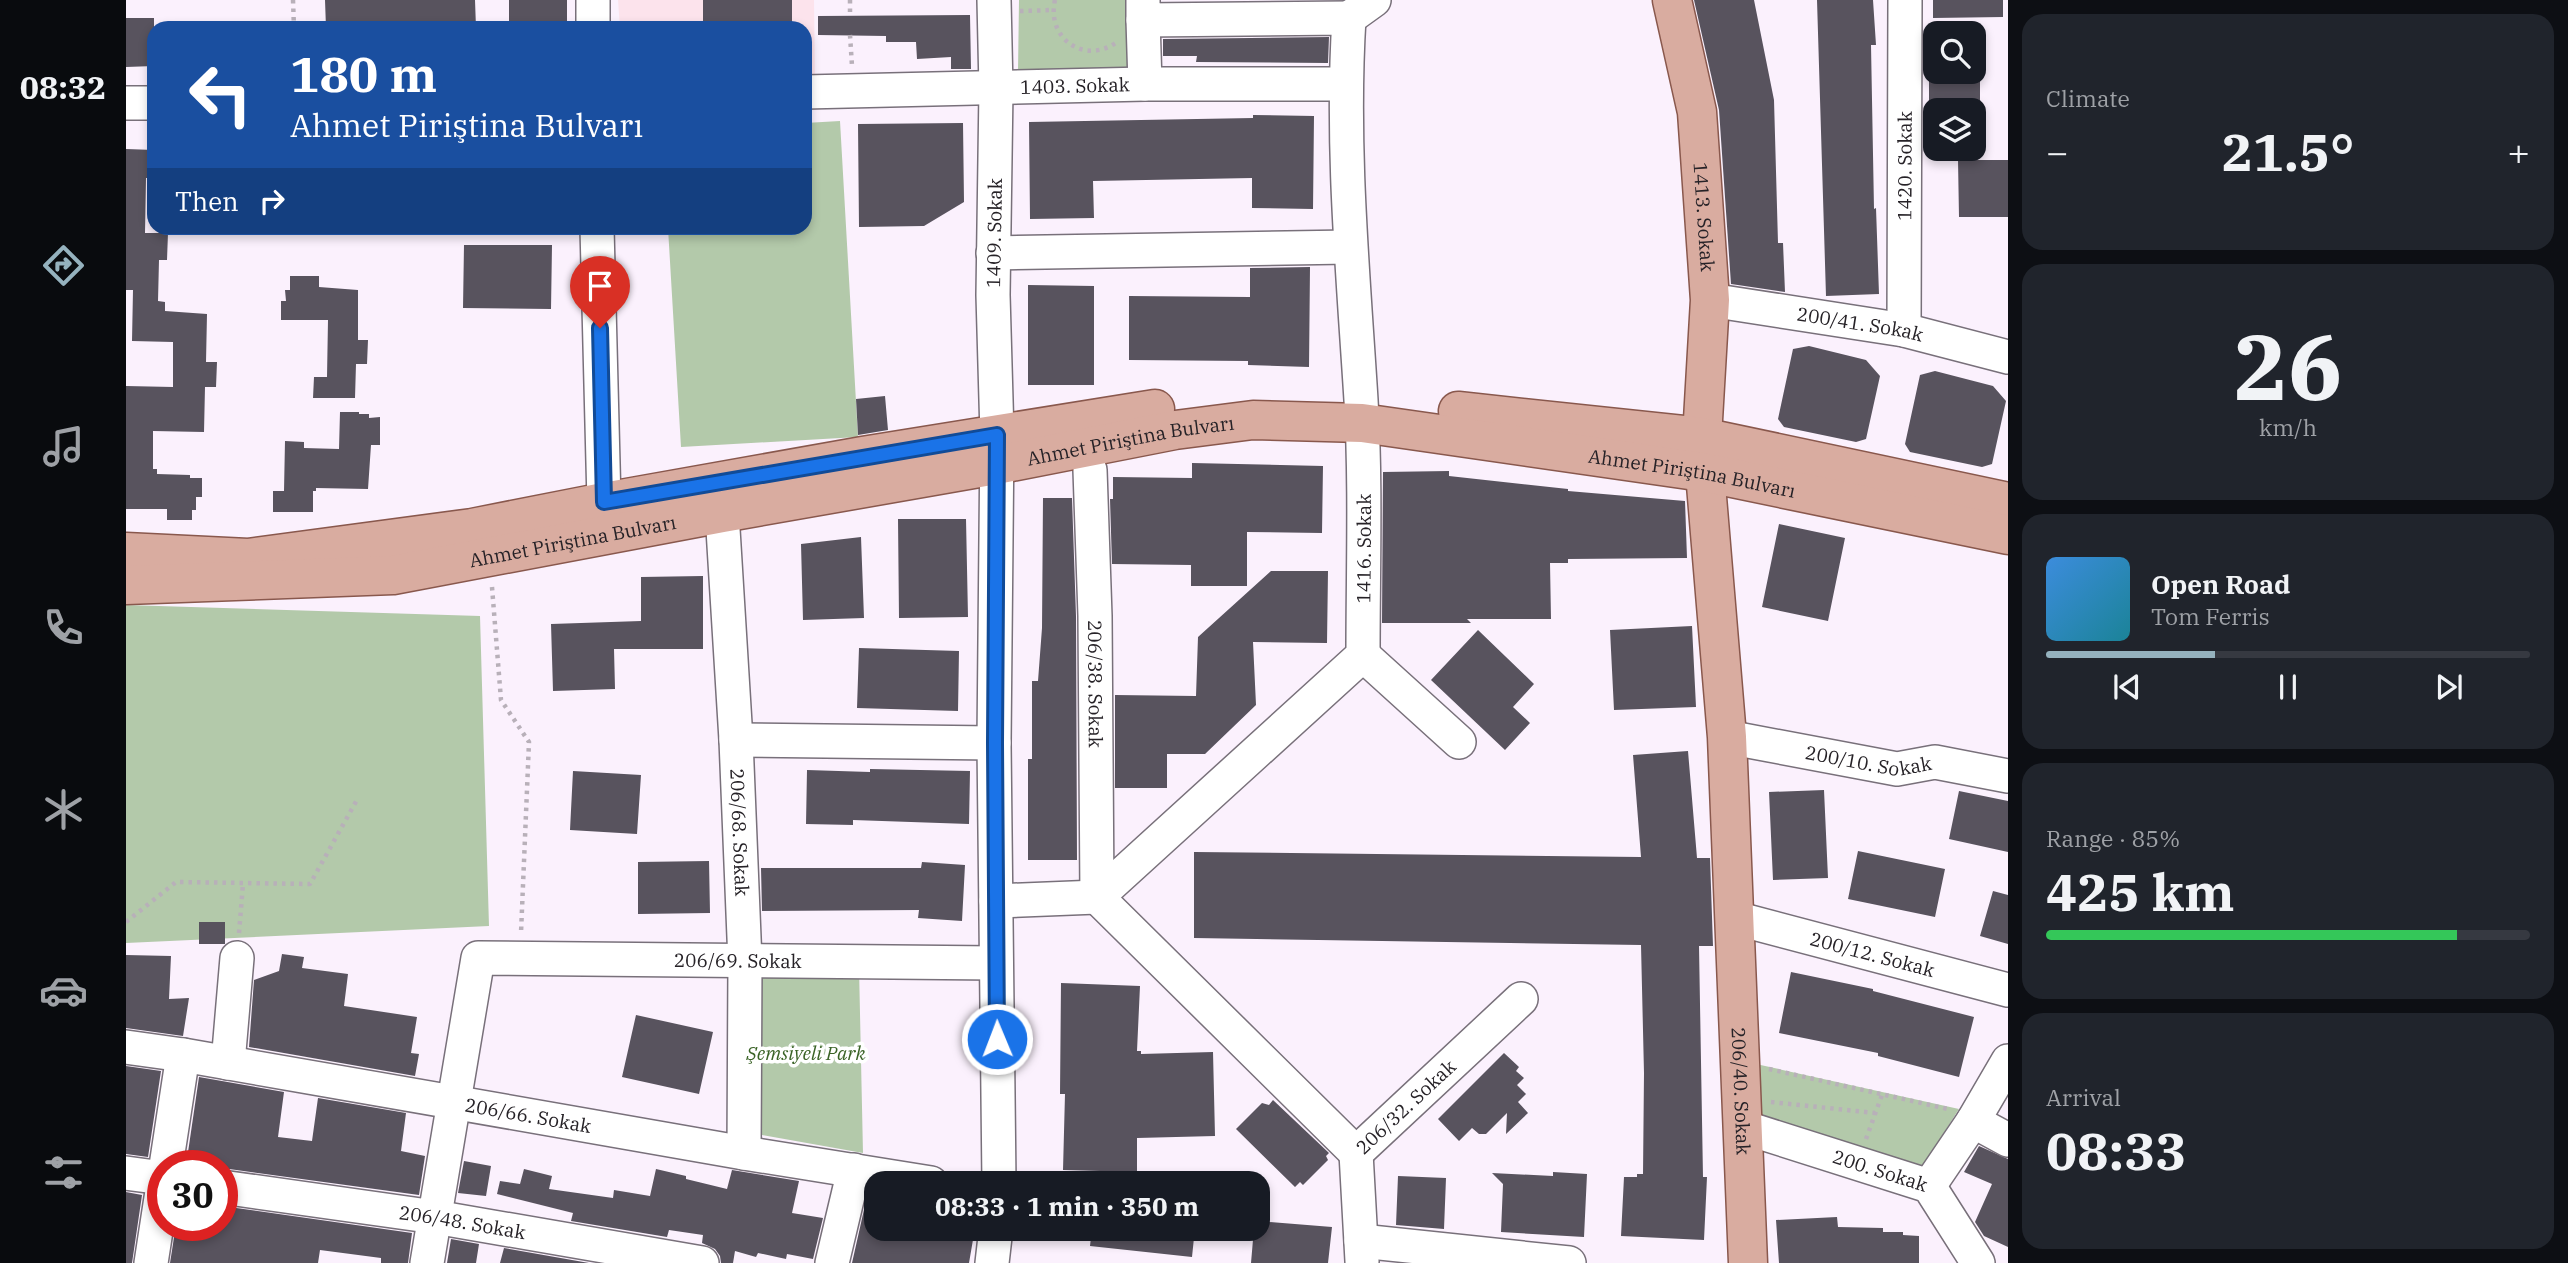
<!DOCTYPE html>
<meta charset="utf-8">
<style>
body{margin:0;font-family:"IBM Plex Serif",serif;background:#20242c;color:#f1f3f6;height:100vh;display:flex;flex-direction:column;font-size:26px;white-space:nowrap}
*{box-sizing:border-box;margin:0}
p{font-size:23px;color:#9ea1a6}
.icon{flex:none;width:38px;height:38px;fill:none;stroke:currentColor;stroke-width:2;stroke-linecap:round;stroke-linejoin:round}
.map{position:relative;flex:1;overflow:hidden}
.side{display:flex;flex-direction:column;gap:14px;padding:14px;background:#0d0f14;width:560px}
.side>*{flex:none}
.guide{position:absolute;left:21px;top:21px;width:665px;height:214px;border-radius:21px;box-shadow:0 4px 10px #0003;background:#1a4fa0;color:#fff;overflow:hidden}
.buttons{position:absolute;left:1797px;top:21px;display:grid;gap:14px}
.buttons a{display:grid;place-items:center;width:63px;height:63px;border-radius:14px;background:#171b24;box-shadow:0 4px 10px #0003;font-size:35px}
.speed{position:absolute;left:21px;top:1150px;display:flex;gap:14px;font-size:35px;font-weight:700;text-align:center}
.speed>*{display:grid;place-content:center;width:91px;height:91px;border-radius:50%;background:#171b24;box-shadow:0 4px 10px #0003;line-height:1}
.speed .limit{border:10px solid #d22;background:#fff;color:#111}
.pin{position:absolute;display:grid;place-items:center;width:60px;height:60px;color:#fff;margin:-72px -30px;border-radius:50% 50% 50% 0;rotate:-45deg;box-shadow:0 0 7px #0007}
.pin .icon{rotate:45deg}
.me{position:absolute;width:77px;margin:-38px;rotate:359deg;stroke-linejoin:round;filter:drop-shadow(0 0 5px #0008)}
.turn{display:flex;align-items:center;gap:24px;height:147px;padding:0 28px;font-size:32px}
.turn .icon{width:91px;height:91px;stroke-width:2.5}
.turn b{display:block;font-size:49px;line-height:60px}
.then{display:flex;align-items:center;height:66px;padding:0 28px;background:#0003;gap:14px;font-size:26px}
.big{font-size:52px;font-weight:700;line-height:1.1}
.side .tile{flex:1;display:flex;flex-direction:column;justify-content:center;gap:10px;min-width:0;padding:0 24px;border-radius:21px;background:#20242c}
.side .dial{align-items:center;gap:0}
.dial b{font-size:91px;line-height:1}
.song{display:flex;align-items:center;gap:21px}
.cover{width:84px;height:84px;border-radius:10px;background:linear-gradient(135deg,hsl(210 70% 55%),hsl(190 70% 35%))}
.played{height:7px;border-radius:4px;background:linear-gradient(90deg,#95b2be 35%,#363941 35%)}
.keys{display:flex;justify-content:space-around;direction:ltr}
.heat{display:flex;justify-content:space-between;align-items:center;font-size:38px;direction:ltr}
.charge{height:10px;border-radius:5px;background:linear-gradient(90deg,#34c759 85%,#363941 0)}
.trip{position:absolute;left:738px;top:1171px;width:406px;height:70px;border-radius:21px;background:#171b24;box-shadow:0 4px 10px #0003;font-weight:700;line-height:70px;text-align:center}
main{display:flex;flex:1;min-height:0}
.tab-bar{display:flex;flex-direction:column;width:126px;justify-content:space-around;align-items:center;background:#090b0e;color:#9ea1a6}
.tab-bar .icon{width:49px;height:49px}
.tab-bar .selected{color:#95b2be}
.tab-bar b{font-size:32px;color:#f1f3f6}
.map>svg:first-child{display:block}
.education{fill:#fce3ec}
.green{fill:#b3c9aa}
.building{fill:#58535e}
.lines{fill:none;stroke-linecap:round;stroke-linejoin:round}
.minor-casing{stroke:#78707a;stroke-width:36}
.major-casing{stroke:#89584d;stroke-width:41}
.path{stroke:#b8b0b9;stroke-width:4.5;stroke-dasharray:3.5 5;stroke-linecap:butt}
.minor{stroke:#fff;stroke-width:33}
.major{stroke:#d9aca0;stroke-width:38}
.route-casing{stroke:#114b97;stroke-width:18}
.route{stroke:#1a73e8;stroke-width:12}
.labels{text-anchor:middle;stroke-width:7;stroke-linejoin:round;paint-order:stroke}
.street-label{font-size:19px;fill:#262227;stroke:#fff}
.park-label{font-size:19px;font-style:italic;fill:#3a6326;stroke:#fff}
</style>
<main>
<nav class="tab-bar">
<b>08:32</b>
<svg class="icon selected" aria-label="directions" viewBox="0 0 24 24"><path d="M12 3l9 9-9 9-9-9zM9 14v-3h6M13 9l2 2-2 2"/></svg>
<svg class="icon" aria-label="music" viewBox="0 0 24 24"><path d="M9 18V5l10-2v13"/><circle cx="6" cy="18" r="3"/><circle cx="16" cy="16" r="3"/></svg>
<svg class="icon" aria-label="phone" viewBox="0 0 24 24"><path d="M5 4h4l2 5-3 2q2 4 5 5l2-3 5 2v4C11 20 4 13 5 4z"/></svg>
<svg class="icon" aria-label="climate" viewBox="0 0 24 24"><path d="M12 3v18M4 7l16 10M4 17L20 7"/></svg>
<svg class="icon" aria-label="car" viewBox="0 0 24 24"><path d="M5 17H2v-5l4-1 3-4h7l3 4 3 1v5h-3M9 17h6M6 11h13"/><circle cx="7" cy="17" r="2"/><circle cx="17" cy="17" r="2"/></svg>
<svg class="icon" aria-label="filters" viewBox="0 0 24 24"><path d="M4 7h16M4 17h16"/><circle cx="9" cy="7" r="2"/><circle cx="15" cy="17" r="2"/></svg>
</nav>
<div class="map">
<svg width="1882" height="1263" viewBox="0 0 1882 1263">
<rect width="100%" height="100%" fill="#fbf1fd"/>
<path class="education" d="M 492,0 L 688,0 L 689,77 L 679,77 L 679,28 L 494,28 Z"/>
<path class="green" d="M 893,0 L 1007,0 L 1006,71 L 892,71 Z
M 714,121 L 732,437 L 555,447 L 542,228 L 679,228 L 679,123 Z
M 0,605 L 354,616 L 363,926 L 0,943 Z
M 733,967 L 737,1153 L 625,1133 L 626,972 Z
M 1630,1064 L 1833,1109 L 1790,1177 L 1624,1124 Z"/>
<path class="building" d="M 199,0 L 349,0 L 350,28 L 200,28 Z
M 383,0 L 441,0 L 441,28 L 383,28 Z
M 577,0 L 666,0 L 666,28 L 577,28 Z
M 1568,0 L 1628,0 L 1648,100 L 1652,243 L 1657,243 L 1659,292 L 1605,284 L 1593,110 Z
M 1691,0 L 1747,0 L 1750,45 L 1745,45 L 1748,209 L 1750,208 L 1753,294 L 1700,296 Z
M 1807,0 L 1877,0 L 1877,17 L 1807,18 Z
M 844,15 L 845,69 L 825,69 L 825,57 L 791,59 L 790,42 L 760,42 L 760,36 L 692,35 L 692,16 Z
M 0,18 L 28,18 L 28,66 L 0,67 Z
M 1203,37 L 1202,63 L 1070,62 L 1071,56 L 1037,56 L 1037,39 Z
M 1854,72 L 1854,110 L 1803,110 L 1803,73 Z
M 1127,115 L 1188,116 L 1187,209 L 1126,208 L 1126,178 L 967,181 L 968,218 L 904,219 L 903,122 L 1127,118 Z
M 837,123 L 838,202 L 798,226 L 733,227 L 732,124 Z
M 0,149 L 28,150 L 28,178 L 20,178 L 19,233 L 42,233 L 41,260 L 33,260 L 32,301 L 39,302 L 39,311 L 81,314 L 80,362 L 91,362 L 90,387 L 79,387 L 78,432 L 27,431 L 27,469 L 31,469 L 31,474 L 64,475 L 64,478 L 76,478 L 76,497 L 70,497 L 70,510 L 66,510 L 66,520 L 41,520 L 41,509 L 0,509 L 0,386 L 47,387 L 47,342 L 6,341 L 7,290 L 0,290 Z
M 1832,160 L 1882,160 L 1882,217 L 1833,217 Z
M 338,245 L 426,245 L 425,309 L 337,308 Z
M 1184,267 L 1183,367 L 1122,365 L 1122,361 L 1003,360 L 1003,296 L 1124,297 L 1124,268 Z
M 164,276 L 193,276 L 193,287 L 232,290 L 232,340 L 242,340 L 241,364 L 230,364 L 229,398 L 187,398 L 188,377 L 201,377 L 202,320 L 155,320 L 155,301 L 160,301 L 159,290 L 164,290 Z
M 902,285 L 968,286 L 968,385 L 902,385 Z
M 1683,346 L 1740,360 L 1754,376 L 1740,439 L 1730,442 L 1658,427 L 1652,419 L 1667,349 Z
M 1809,371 L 1867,386 L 1880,401 L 1866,464 L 1856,467 L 1784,452 L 1779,444 L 1794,375 Z
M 759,396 L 762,430 L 732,435 L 730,399 Z
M 214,412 L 233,412 L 233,414 L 243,414 L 243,418 L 254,417 L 254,445 L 245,445 L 242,489 L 190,488 L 190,491 L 187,491 L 187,512 L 147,512 L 147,491 L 158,491 L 159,441 L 178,442 L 178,448 L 213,449 Z
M 1066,463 L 1197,466 L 1196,533 L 1121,532 L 1121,586 L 1065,586 L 1065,565 L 986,564 L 984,499 L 987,499 L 987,477 L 1066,478 Z
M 1323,471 L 1323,476 L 1442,489 L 1442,491 L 1559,501 L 1561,558 L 1442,559 L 1442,563 L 1424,563 L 1425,619 L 1341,619 L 1345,623 L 1256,623 L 1257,472 Z
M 917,498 L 946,498 L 950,616 L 951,860 L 902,860 L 902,759 L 906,759 L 906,681 L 912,681 L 916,628 Z
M 772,519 L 840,519 L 842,617 L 773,618 Z
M 1653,524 L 1719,538 L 1702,621 L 1636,607 Z
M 735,537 L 738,618 L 677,620 L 675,544 Z
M 1145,571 L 1202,571 L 1201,643 L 1127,642 L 1130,705 L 1079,754 L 1041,754 L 1041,788 L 989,788 L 989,695 L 1070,696 L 1072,637 Z
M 577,576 L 577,649 L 488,649 L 489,689 L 427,691 L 425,624 L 515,621 L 515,577 Z
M 1566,626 L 1570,707 L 1488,710 L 1484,630 Z
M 1352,630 L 1408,684 L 1387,707 L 1404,723 L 1379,750 L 1305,680 Z
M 733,648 L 833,651 L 832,711 L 731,708 Z
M 1562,751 L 1571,858 L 1584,858 L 1587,946 L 1573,946 L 1577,1177 L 1581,1177 L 1578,1240 L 1495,1236 L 1498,1177 L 1511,1177 L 1511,1174 L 1517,1174 L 1518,1073 L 1515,945 L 1068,938 L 1068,852 L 1515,857 L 1507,755 Z
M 744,769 L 844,771 L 843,824 L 727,820 L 727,825 L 680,824 L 681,770 L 744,772 Z
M 447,771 L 515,775 L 511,834 L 444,830 Z
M 1698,790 L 1702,878 L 1647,880 L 1643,792 Z
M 1833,791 L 1882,801 L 1882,852 L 1823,839 Z
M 1732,851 L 1819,869 L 1809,917 L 1722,899 Z
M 583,861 L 584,913 L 512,914 L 512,862 Z
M 796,862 L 839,865 L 836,921 L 792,918 L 793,910 L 636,911 L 635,868 L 795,868 Z
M 1867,891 L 1882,895 L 1882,944 L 1854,936 Z
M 73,922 L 99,922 L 99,944 L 73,944 Z
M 156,954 L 178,957 L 176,968 L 222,974 L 218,1006 L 291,1017 L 285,1053 L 293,1054 L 289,1076 L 123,1047 L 128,980 L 153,971 Z
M 0,955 L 45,956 L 43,999 L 63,998 L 57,1036 L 0,1028 Z
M 1665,972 L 1747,989 L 1747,991 L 1848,1017 L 1833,1077 L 1752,1056 L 1752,1053 L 1653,1033 Z
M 935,983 L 1014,986 L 1011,1051 L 1015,1051 L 1015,1054 L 1087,1052 L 1089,1136 L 1011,1138 L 1011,1172 L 937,1170 L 939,1094 L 934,1094 Z
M 510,1015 L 587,1032 L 573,1094 L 496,1077 Z
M 1378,1053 L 1393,1067 L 1390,1071 L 1398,1078 L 1391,1085 L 1400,1094 L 1392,1102 L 1402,1113 L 1380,1134 L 1381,1113 L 1360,1134 L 1353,1134 L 1346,1128 L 1333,1141 L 1312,1119 Z
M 0,1066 L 35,1071 L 22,1157 L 0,1154 Z
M 73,1077 L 158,1092 L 152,1137 L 186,1141 L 192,1098 L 280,1113 L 275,1151 L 299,1156 L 293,1195 L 96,1168 L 96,1166 L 60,1166 Z
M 1147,1100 L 1203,1153 L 1200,1156 L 1202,1160 L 1177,1185 L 1174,1182 L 1169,1187 L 1110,1129 L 1136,1103 L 1143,1105 Z
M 1853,1146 L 1882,1159 L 1882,1247 L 1858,1236 L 1849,1222 L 1866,1184 L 1838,1172 Z
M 338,1161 L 365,1166 L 360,1196 L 332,1193 Z
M 398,1169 L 426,1176 L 423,1189 L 487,1198 L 488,1190 L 524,1196 L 530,1169 L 560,1176 L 560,1179 L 601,1189 L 606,1170 L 673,1181 L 666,1213 L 697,1218 L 687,1259 L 661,1254 L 660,1259 L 632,1253 L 630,1257 L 609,1251 L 607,1263 L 595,1263 L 594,1256 L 589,1249 L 576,1243 L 577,1235 L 543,1230 L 541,1237 L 445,1221 L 447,1213 L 371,1194 L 374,1181 L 394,1184 Z
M 1427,1172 L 1461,1174 L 1458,1237 L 1375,1232 L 1377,1184 L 1366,1173 L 1427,1176 Z
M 1272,1176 L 1320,1178 L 1318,1229 L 1270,1225 Z
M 0,1192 L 16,1195 L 6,1263 L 0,1263 Z
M 742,1192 L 751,1194 L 751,1228 L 849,1228 L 843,1263 L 726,1263 Z
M 96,1206 L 286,1233 L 282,1263 L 255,1263 L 255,1258 L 194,1250 L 192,1263 L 44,1263 L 50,1225 L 96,1225 Z
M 1711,1217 L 1712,1227 L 1757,1228 L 1757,1232 L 1777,1232 L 1777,1235 L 1793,1236 L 1793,1263 L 1653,1263 L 1650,1220 Z
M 1132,1221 L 1206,1227 L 1202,1263 L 1125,1263 L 1128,1228 L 1132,1228 Z
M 966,1228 L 1069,1228 L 1066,1257 L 964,1246 Z
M 325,1239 L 353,1244 L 350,1263 L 321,1263 Z
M 378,1248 L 463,1263 L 374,1263 Z"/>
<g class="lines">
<defs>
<g id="minor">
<path d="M 467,0 L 467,28"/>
<path d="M 868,0 L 870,89 L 867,295 L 871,435 L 868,743 L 873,1183"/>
<path d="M 1223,18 L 1248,0"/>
<path d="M 1017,20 L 1019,84"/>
<path id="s1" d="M 679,92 L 1019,84 L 1219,84"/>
<path d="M 0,103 L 28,103"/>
<path d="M 471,228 L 478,502"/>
<path d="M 867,253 L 1224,247"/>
<path id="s2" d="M 1584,300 L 1778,330 L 1882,357"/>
<path id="s3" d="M 1778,330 L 1779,0"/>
<path id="s4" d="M 964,470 L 969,616 L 971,897"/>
<path id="s5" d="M 596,513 L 610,740 L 619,962 L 618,1153"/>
<path d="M 1237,655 L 1333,742"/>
<path id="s6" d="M 1601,737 L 1771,769 L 1809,762 L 1882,776"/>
<path d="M 610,740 L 868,743"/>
<path id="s7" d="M 971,897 L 1237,655 C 1237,570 1240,484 1235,400 C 1227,272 1215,146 1223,18 L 1017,20 L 1017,0"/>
<path d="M 971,897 L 1230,1153"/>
<path d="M 870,901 L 971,897"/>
<path id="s8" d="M 1609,918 L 1882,990"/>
<path id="s9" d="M 0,1047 L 57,1055 L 618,1153 L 805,1183"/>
<path d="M 102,1063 L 111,958"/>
<path d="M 1847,1121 L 1882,1140"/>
<path id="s10" d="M 1617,1127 L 1803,1186 L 1852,1263"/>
<path id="s11" d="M 1230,1153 L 1395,999"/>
<path d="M 1230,1153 L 1236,1261"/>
<path d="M 40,1166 L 57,1055"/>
<path d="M 0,1173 L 37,1178"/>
<path d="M 1803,1186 L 1847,1121 L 1882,1061"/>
<path id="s12" d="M 96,1187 L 309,1217 L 576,1263"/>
<path d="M 1235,1241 L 1443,1263"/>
<path d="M 25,1263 L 37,1185"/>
<path id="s13" d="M 301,1263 L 352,958 L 870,963"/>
<path d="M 706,1263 L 728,1170"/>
<path d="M 866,1263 L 870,1228"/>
</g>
<g id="major">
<path id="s14" d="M 1546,0 L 1571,112 L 1584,300 L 1576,437 L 1601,737 L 1622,1263"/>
<path d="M 1332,411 L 1576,437 L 1882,502"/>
<path d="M 0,552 L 122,558 L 346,528 L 478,502 L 737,456 L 1029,409"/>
<path id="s15" d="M 0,585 L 267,575 L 596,513 L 870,465 L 1049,430 L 1127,420 L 1236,423 L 1577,472 L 1882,535"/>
</g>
</defs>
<use href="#minor" class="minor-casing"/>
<use href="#major" class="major-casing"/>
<path class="path" d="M 167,0 L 168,28
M 724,0 L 724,16
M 929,0 C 920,39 959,65 991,42
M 894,11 L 927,10
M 724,35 L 726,66
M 366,587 L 375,700 L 403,742 L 395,933
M 0,922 L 50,882 L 184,884 L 232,798
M 113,933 L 117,884
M 1643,1069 L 1822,1109
M 1645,1102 L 1749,1113
M 1740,1139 L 1756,1095"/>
<use href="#minor" class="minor"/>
<use href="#major" class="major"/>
</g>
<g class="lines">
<defs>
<path id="route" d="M 474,328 L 478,502 L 871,435 L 869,743 L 871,1039"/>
</defs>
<use href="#route" class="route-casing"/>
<use href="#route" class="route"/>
</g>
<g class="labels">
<g class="street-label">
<text dy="7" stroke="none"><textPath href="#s1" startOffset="270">1403. Sokak</textPath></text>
<text dy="7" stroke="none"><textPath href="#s3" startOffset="164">1420. Sokak</textPath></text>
<text dy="7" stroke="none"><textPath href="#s14" startOffset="220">1413. Sokak</textPath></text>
<text transform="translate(868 233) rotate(-89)" y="7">1409. Sokak</text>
<text dy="7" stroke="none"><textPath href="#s2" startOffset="152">200/41. Sokak</textPath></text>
<text dy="7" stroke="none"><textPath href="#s15" startOffset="1017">Ahmet Piriştina Bulvarı</textPath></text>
<text dy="7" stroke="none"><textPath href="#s15" startOffset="1584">Ahmet Piriştina Bulvarı</textPath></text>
<text dy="7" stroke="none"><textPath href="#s15" startOffset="450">Ahmet Piriştina Bulvarı</textPath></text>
<text dy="7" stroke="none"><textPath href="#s7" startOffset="466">1416. Sokak</textPath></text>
<text dy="7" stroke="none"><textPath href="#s4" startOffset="214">206/38. Sokak</textPath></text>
<text dy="7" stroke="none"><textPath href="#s6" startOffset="144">200/10. Sokak</textPath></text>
<text dy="7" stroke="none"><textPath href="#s5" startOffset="320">206/68. Sokak</textPath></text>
<text dy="7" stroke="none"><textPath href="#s8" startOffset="142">200/12. Sokak</textPath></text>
<text dy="7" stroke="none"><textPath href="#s13" startOffset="569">206/69. Sokak</textPath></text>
<text dy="7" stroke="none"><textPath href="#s14" startOffset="1096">206/40. Sokak</textPath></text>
<text dy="7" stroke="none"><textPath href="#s11" startOffset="68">206/32. Sokak</textPath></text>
<text dy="7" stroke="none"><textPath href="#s9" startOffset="408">206/66. Sokak</textPath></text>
<text dy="7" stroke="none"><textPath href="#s10" startOffset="144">200. Sokak</textPath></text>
<text dy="7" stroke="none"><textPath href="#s12" startOffset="243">206/48. Sokak</textPath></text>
</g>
<g class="park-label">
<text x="680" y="1060">Şemsiyeli Park</text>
</g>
</g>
</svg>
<div class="buttons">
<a><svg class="icon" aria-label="search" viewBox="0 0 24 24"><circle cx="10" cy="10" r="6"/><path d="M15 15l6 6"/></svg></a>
<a><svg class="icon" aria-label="layers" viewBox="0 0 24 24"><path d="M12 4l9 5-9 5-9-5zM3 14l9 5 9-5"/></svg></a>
</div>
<div class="speed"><div class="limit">30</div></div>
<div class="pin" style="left:474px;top:328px;background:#d93025"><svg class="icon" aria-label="arrive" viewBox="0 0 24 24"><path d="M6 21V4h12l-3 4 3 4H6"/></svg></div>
<svg class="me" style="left:871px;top:1039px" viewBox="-20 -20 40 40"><circle r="17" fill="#1a73e8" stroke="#fff" stroke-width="3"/><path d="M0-11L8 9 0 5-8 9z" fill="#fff"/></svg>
<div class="trip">08:33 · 1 min · 350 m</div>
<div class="guide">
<div class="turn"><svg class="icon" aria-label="left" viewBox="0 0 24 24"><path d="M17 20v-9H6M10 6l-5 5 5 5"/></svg><div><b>180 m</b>Ahmet Piriştina Bulvarı</div></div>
<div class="then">Then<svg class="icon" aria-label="right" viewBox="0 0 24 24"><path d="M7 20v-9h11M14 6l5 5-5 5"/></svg></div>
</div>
</div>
<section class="side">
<div class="tile"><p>Climate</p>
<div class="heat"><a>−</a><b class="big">21.5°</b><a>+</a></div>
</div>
<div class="tile dial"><b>26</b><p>km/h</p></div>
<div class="tile">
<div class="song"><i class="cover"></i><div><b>Open Road</b><p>Tom Ferris</p></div></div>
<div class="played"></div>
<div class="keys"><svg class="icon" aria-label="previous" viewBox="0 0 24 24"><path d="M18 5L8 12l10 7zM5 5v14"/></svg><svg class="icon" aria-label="pause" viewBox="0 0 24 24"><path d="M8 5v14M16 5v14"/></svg><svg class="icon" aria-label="next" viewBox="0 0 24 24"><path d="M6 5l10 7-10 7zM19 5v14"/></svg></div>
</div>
<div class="tile"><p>Range · 85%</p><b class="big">425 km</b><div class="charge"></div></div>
<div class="tile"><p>Arrival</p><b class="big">08:33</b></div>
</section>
</main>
